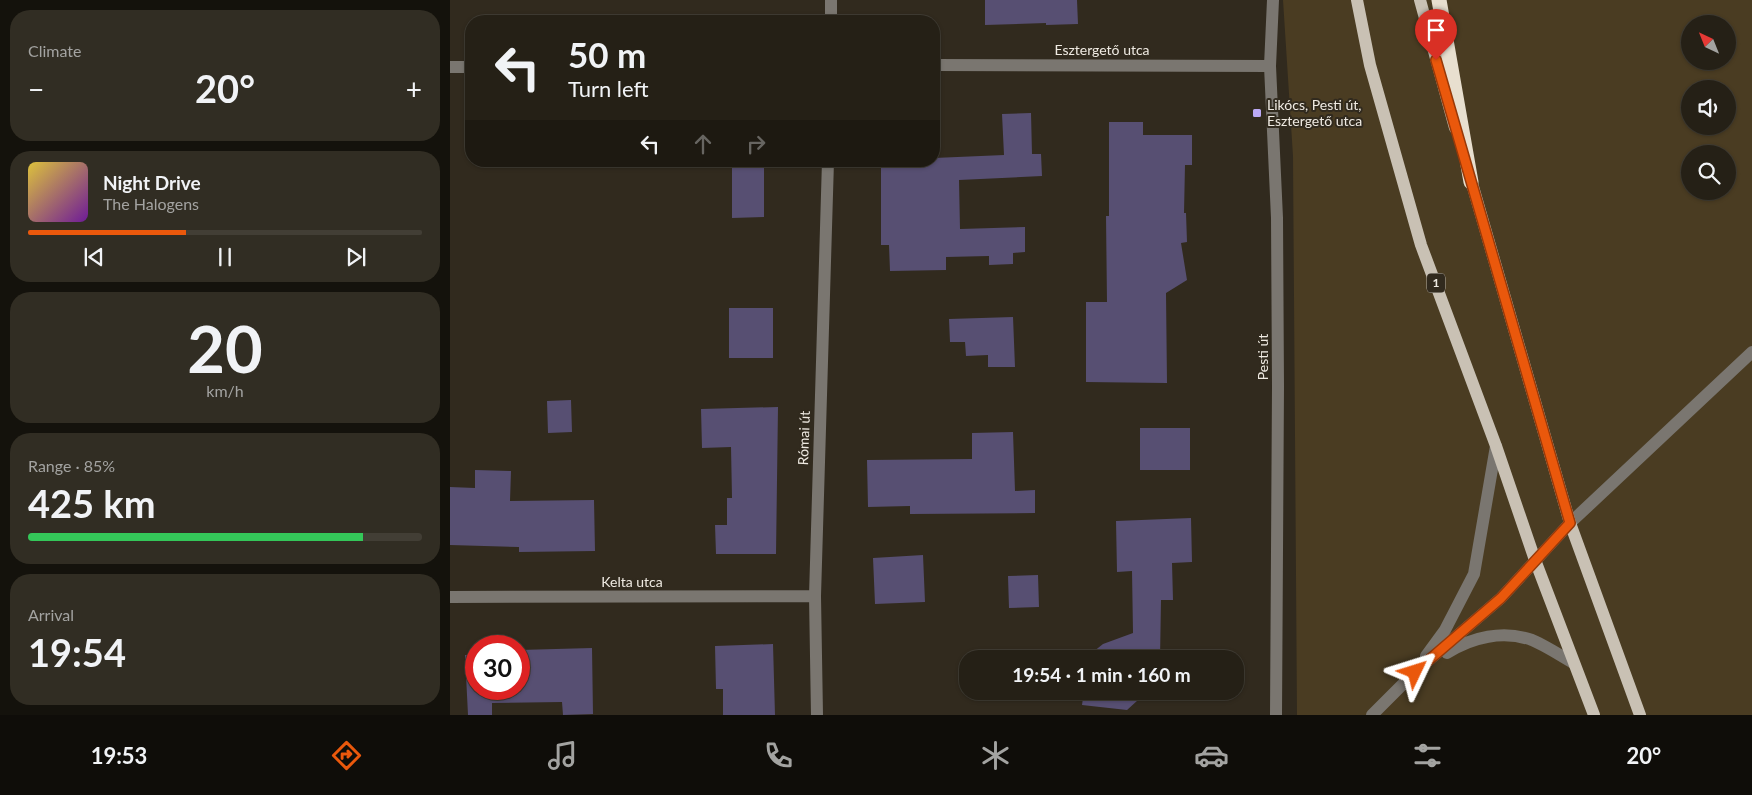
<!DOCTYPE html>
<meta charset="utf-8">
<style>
body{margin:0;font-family:Lato,sans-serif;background:#312d23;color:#f1f3f6;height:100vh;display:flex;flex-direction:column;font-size:19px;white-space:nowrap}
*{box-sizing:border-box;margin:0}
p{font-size:16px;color:#a3a3a1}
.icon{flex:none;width:28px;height:28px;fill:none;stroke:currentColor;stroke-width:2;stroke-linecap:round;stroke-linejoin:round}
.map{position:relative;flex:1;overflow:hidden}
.details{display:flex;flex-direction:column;gap:10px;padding:10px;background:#14120c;width:450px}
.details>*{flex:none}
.top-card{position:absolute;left:15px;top:15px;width:475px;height:152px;border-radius:20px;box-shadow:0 1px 4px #0004,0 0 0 1px #423e35;background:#252016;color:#f1f3f6;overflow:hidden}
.needle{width:32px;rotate:317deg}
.tools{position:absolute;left:1231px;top:15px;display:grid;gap:10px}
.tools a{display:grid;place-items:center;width:55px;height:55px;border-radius:50%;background:#252016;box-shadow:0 1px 4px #0004,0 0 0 1px #423e35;font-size:25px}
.speed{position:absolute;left:15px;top:635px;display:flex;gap:10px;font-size:25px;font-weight:700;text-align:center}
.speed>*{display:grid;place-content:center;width:65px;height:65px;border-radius:50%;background:#252016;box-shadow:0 1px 4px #0004,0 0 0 1px #423e35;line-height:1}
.speed .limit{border:8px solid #d22;background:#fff;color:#111}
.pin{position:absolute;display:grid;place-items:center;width:42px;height:42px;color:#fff;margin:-51px -21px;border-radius:50% 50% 50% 0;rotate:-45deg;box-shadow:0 0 5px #0007}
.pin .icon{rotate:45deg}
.me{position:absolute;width:55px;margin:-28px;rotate:49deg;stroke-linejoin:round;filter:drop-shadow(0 0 4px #0008)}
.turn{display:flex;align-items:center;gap:18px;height:105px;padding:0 20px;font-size:22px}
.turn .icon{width:65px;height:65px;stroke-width:2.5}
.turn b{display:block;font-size:35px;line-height:42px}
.lanes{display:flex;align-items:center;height:48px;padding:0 20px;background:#0003;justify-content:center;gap:25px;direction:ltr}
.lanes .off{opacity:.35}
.big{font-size:38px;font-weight:700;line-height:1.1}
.details .card{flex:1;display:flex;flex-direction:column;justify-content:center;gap:8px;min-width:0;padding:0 18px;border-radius:20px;background:#312d23}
.details .dial{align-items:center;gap:0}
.dial b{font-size:65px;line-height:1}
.song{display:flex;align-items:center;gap:15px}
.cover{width:60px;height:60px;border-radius:8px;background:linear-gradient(135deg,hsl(50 70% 55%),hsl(280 70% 35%))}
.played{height:5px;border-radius:2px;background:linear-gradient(90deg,#ea580c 40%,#423e35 40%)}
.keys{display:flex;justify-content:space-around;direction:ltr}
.heat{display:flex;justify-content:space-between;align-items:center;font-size:28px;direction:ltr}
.charge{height:8px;border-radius:4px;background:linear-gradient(90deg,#34c759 85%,#423e35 0)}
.trip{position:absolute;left:509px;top:650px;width:285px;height:50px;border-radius:20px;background:#252016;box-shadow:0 1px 4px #0004,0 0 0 1px #423e35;font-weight:700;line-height:50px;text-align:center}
.tabs{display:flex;height:80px;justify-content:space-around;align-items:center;background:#0f0d09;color:#a3a3a1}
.tabs .icon{width:35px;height:35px}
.tabs .current{color:#ea580c}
.tabs b{font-size:22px;color:#f1f3f6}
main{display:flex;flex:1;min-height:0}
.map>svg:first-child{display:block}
.green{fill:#4a3c22;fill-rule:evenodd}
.building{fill:#574f72}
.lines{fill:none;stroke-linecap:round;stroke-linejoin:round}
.minor{stroke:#7a7670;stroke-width:12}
.major{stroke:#c9c1b4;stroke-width:12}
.highway{stroke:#e8dfcf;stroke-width:15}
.route-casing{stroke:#983908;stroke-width:12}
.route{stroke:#ea580c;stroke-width:9}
.poi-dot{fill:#bcaaf6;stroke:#312a1e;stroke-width:2}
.labels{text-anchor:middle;stroke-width:4;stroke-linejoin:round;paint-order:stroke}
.shield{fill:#312a1e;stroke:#b6b0a7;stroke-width:1}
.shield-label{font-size:12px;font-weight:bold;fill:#efeae2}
.street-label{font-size:14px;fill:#efeae2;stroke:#312a1e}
.poi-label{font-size:14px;fill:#efeae2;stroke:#312a1e;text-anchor:start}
</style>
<main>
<section class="details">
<div class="card"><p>Climate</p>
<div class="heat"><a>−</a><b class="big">20°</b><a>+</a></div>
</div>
<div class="card">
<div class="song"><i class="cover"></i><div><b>Night Drive</b><p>The Halogens</p></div></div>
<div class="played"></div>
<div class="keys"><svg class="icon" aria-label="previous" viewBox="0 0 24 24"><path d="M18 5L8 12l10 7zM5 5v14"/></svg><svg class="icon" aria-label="pause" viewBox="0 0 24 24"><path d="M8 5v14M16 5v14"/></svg><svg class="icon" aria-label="next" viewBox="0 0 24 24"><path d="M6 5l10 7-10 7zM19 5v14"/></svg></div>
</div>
<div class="card dial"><b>20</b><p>km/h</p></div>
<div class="card"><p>Range · 85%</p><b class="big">425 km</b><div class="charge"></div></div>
<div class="card"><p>Arrival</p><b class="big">19:54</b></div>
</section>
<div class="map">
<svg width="1302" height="715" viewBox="0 0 1302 715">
<rect width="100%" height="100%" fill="#312a1e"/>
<path class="green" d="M 833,0 L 1302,0 L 1302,715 L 847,715 L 843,156 ZM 1240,24 L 1278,24 L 1278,61 L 1240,61 ZM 1240,89 L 1278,89 L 1278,126 L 1240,126 ZM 1240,154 L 1278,154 L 1278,191 L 1240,191 Z"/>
<path class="building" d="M 535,0 L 627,0 L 628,24 L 596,25 L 596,23 L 535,25 Z
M 581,113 L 582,154 L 591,154 L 592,176 L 509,180 L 510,229 L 575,227 L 575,252 L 563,253 L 563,264 L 539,265 L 539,256 L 496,257 L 496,270 L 440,271 L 439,245 L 431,245 L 431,161 L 484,161 L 484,158 L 554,155 L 552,114 Z
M 659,122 L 693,122 L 693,135 L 742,135 L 742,165 L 735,165 L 734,213 L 736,213 L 737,242 L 731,243 L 737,280 L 716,293 L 717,383 L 636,382 L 636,302 L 657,302 L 656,216 L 659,216 Z
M 282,161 L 314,161 L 314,217 L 282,218 Z
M 279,308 L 323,308 L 323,358 L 279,358 Z
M 563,317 L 565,367 L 538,367 L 538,355 L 516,356 L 515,342 L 500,342 L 499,319 Z
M 121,400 L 122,432 L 98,433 L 97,401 Z
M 328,407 L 326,554 L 266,554 L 265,525 L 277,525 L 277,498 L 282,498 L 281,447 L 252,448 L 251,409 Z
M 690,428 L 740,428 L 740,470 L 690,470 Z
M 563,432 L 565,491 L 585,490 L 585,513 L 460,514 L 460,506 L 418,507 L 417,460 L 522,459 L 522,433 Z
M 25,470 L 61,471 L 60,501 L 144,500 L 145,551 L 69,552 L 69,547 L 0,545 L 0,487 L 25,488 Z
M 741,518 L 742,562 L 722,563 L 723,600 L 711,600 L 710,659 L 640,659 L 643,652 L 653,644 L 683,633 L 682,571 L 667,572 L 666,521 Z
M 473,555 L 475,602 L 425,604 L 423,558 Z
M 588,575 L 589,607 L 559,608 L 558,576 Z
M 323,644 L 325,715 L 273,715 L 273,689 L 266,689 L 265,646 Z
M 142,648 L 143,714 L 113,715 L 112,702 L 42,703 L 42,715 L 18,715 L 15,655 L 26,655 L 26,689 L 69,689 L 69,650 Z
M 634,691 L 698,691 L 677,710 L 632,705 Z"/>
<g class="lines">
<path class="minor" d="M 823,0 L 820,66 L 827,218 L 828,386 L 826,715
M 381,21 L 381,0
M 484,65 L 820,66
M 0,67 L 21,67
M 0,597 L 365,596
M 997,653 C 1022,637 1053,630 1082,640 C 1096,646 1110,655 1123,663
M 976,656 L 995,630 L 1024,574 L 1046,446
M 367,715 L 365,596 L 378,161
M 922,715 L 965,672 L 1051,598 L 1120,523 L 1302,352"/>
<path class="major" d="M 907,0 L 920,65 L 971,245 L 1046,446 L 1085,560 L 1144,715
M 970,0 L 1005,128
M 1019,173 L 1120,523 L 1190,715"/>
<path class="highway" d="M 989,0 L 1021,182"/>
</g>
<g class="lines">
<defs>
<path id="route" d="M 965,672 L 1051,598 L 1120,523 L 986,60"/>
</defs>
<use href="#route" class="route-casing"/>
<use href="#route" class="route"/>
</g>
<rect class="poi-dot" x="802" y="108" width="10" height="10" rx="2.5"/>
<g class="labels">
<rect class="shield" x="977" y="273.5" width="18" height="19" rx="4"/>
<g class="shield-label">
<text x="986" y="287">1</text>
</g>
<g class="street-label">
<text x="652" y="55">Esztergető utca</text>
<text transform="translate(813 357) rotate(-90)" y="5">Pesti út</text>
<text transform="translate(354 438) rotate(-88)" y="5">Római út</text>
<text x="182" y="587">Kelta utca</text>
</g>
<g class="poi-label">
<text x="817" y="110">Likócs, Pesti út,<tspan x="817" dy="16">Esztergető utca</tspan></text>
</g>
</g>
</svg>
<div class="tools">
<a><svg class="needle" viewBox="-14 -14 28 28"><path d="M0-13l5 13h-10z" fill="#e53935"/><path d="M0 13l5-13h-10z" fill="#a3a3a1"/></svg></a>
<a><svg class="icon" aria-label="sound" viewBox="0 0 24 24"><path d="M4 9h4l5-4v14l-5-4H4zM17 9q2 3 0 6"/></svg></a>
<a><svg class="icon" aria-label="search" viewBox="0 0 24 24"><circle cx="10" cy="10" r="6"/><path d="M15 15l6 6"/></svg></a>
</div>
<div class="speed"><div class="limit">30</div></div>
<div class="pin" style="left:986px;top:60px;background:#d93025"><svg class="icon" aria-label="arrive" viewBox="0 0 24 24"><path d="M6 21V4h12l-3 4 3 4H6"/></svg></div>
<svg class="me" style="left:965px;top:672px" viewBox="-20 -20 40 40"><path d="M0-17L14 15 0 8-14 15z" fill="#ea580c" stroke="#fff" stroke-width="4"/></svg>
<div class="trip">19:54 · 1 min · 160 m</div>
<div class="top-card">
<div class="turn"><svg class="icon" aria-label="left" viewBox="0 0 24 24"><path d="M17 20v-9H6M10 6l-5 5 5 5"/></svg><div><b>50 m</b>Turn left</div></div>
<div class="lanes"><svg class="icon" aria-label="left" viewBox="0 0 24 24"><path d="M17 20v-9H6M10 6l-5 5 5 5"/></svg><svg class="icon off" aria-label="ahead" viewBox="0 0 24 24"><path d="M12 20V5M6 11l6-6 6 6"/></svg><svg class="icon off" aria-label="right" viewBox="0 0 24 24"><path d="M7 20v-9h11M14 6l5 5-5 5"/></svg></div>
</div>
</div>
</main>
<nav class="tabs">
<b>19:53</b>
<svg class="icon current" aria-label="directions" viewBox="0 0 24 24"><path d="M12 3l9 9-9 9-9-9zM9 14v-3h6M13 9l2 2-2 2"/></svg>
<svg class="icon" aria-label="music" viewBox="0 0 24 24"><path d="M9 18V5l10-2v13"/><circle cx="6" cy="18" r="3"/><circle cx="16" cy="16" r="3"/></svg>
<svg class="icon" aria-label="phone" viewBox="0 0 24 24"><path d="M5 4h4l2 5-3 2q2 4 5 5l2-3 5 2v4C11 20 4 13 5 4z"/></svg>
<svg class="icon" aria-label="climate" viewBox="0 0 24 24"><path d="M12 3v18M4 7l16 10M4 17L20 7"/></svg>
<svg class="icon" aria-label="car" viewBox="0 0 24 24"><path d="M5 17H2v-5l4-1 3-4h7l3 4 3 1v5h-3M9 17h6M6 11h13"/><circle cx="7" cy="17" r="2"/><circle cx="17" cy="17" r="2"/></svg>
<svg class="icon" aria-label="filters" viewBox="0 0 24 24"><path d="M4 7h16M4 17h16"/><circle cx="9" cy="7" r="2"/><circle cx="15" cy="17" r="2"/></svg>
<b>20°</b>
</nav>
